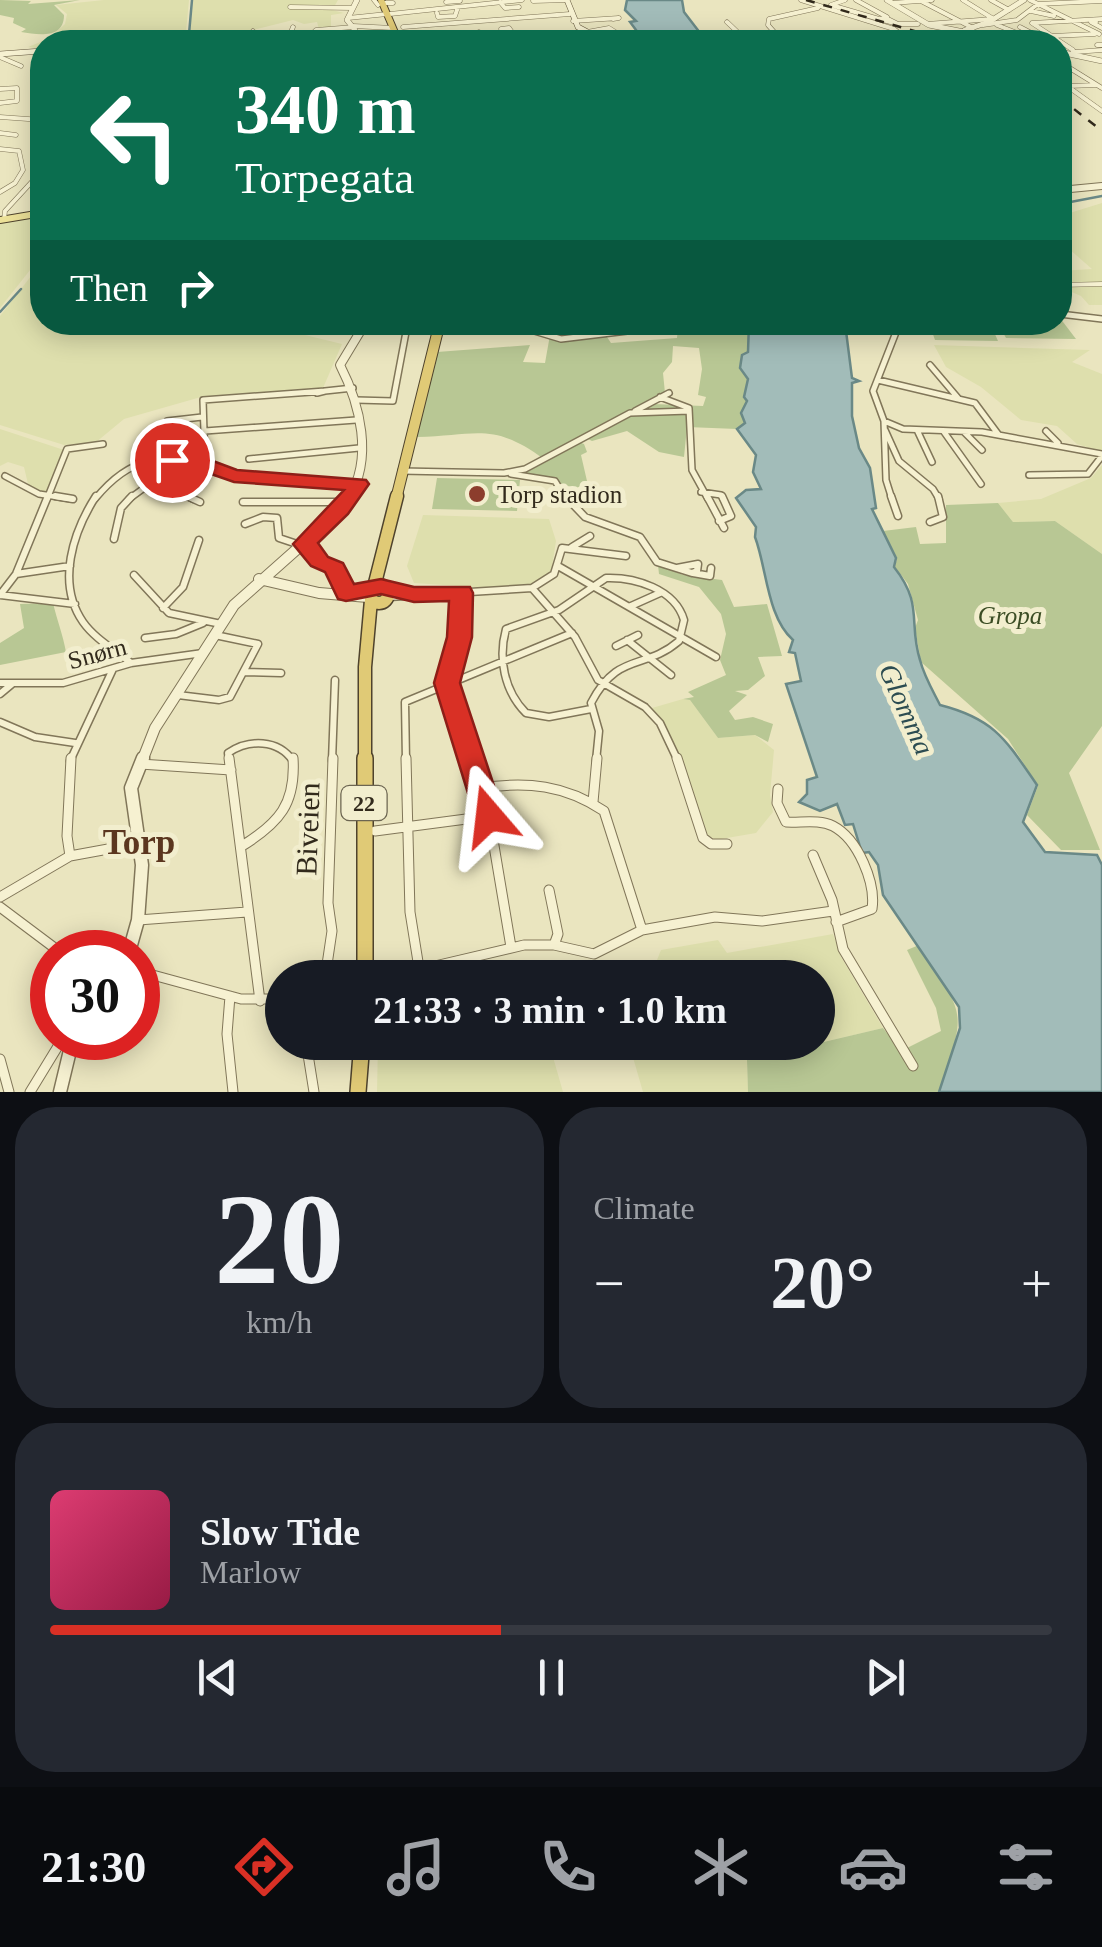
<!DOCTYPE html>
<meta charset="utf-8">
<style>
body{margin:0;font-family:Georgia,serif;background:#242831;color:#f1f3f6;height:100vh;display:flex;flex-direction:column;font-size:38px;white-space:nowrap}
*{box-sizing:border-box;margin:0}
p{font-size:32px;color:#9ea1a6}
.icon{flex:none;width:55px;height:55px;fill:none;stroke:currentColor;stroke-width:2;stroke-linecap:round;stroke-linejoin:round}
.map{position:relative;height:1092px;overflow:hidden}
.sheet{display:flex;flex-direction:column;gap:15px;padding:15px;background:#0d0f14;flex:1}
.sheet>*{flex:none}
.guide{position:absolute;left:30px;top:30px;width:1042px;height:305px;border-radius:40px;box-shadow:0 5px 25px #0003;background:#0b6e4f;color:#fff;overflow:hidden}
.speed{position:absolute;left:30px;top:930px;display:flex;gap:20px;font-size:50px;font-weight:700;text-align:center}
.speed>*{display:grid;place-content:center;width:130px;height:130px;border-radius:50%;background:#171b24;box-shadow:0 5px 25px #0003;line-height:1}
.speed .limit{border:15px solid #d22;background:#fff;color:#111}
.pin{position:absolute;display:grid;place-items:center;width:85px;height:85px;color:#fff;margin:-42px;border:5px solid #fff;border-radius:50%;box-shadow:0 2px 10px #0007}
.me{position:absolute;width:110px;margin:-55px;rotate:343deg;stroke-linejoin:round;filter:drop-shadow(0 0 8px #0008)}
.turn{display:flex;align-items:center;gap:35px;height:210px;padding:0 40px;font-size:45px}
.turn .icon{width:130px;height:130px;stroke-width:2.5}
.turn b{display:block;font-size:70px;line-height:85px}
.then{display:flex;align-items:center;height:95px;padding:0 40px;background:#0003;gap:20px;font-size:38px}
.big{font-size:75px;font-weight:700;line-height:1.1}
.sheet .card{flex:1;display:flex;flex-direction:column;justify-content:center;gap:15px;min-width:0;padding:0 35px;border-radius:40px;background:#242831}
.sheet .dial{align-items:center;gap:0}
.dial b{font-size:130px;line-height:1}
.song{display:flex;align-items:center;gap:30px}
.cover{width:120px;height:120px;border-radius:15px;background:linear-gradient(135deg,hsl(340 70% 55%),hsl(340 70% 35%))}
.played{height:10px;border-radius:5px;background:linear-gradient(90deg,#d93025 45%,#363941 45%)}
.keys{display:flex;justify-content:space-around;direction:ltr}
.heat{display:flex;justify-content:space-between;align-items:center;font-size:55px;direction:ltr}
.sheet .tiles{flex:1;display:grid;gap:15px;grid-template-columns:1fr 1fr}
.card:last-child{grid-column:span 2}
.trip{position:absolute;left:265px;top:960px;width:570px;height:100px;border-radius:50px;background:#171b24;box-shadow:0 5px 25px #0003;font-weight:700;line-height:100px;text-align:center}
.menu{display:flex;height:160px;justify-content:space-around;align-items:center;background:#090b0e;color:#9ea1a6}
.menu .icon{width:70px;height:70px}
.menu .active{color:#d93025}
.menu b{font-size:45px;color:#f1f3f6}
.map>svg:first-child{display:block}
.farmland{fill:#dedfad}
.green{fill:#b8c794;fill-rule:evenodd}
.water{fill:#a2bcb9;stroke:#6a8987;stroke-width:2.5}
.lines{fill:none;stroke-linecap:round;stroke-linejoin:round}
.stream{stroke:#6a8987;stroke-width:2.5}
.minor-far3-casing{stroke:#817659;stroke-width:5}
.minor-far2-casing{stroke:#817659;stroke-width:8}
.minor-far1-casing{stroke:#817659;stroke-width:9}
.minor-casing{stroke:#817659;stroke-width:11}
.tertiary-far4-casing{stroke:#817659;stroke-width:6}
.tertiary-far3-casing{stroke:#817659;stroke-width:8}
.tertiary-far2-casing{stroke:#817659;stroke-width:10}
.tertiary-far1-casing{stroke:#817659;stroke-width:12}
.tertiary-casing{stroke:#817659;stroke-width:15}
.secondary-casing{stroke:#63563c;stroke-width:6}
.primary-casing{stroke:#4f432d;stroke-width:8}
.trunk-far3-casing{stroke:#4f432d;stroke-width:8}
.trunk-far2-casing{stroke:#4f432d;stroke-width:12}
.trunk-far1-casing{stroke:#4f432d;stroke-width:15}
.trunk-casing{stroke:#4f432d;stroke-width:18}
.minor-far3{stroke:#f6f1d1;stroke-width:4}
.minor-far2{stroke:#f6f1d1;stroke-width:5}
.minor-far1{stroke:#f6f1d1;stroke-width:6}
.minor{stroke:#f6f1d1;stroke-width:9}
.tertiary-far4{stroke:#f6f1d1;stroke-width:5}
.tertiary-far3{stroke:#f6f1d1;stroke-width:6}
.tertiary-far2{stroke:#f6f1d1;stroke-width:8}
.tertiary-far1{stroke:#f6f1d1;stroke-width:10}
.tertiary{stroke:#f6f1d1;stroke-width:12}
.secondary{stroke:#f6f1d1;stroke-width:5}
.primary{stroke:#ece198;stroke-width:6}
.trunk-far3{stroke:#e0ca76;stroke-width:6}
.trunk-far2{stroke:#e0ca76;stroke-width:10}
.trunk-far1{stroke:#e0ca76;stroke-width:12}
.trunk{stroke:#e0ca76;stroke-width:15}
.rail{stroke:#322a1c;stroke-width:2.5;stroke-dasharray:9 9;stroke-linecap:butt}
.route{fill:#d93025;stroke:#8d1f18;stroke-width:2.5}
.poi-dot{fill:#8c3d2d;stroke:#f2eece;stroke-width:4}
.labels{text-anchor:middle;stroke-width:10;stroke-linejoin:round;paint-order:stroke}
.shield{fill:#f2eece;stroke:#6c6551;stroke-width:2.5}
.shield-label{font-size:22px;font-weight:bold;fill:#322a1c}
.poi-label{font-size:25px;fill:#322a1c;stroke:#f2eece;text-anchor:start}
.park-label{font-size:25px;font-style:italic;fill:#3b4d24;stroke:#f2eece}
.street-label{font-size:25px;fill:#322a1c;stroke:#f2eece}
.water-label{font-size:28px;font-style:italic;fill:#2c4c51;stroke:#f2eece}
.near-street-label{font-size:30px;fill:#322a1c;stroke:#f2eece}
.near-quarter-label{font-size:35px;font-weight:bold;fill:#5b361f;stroke:#f2eece}
</style>
<div class="map">
<svg width="1102" height="1092" viewBox="0 0 1102 1092">
<rect width="100%" height="100%" fill="#eae5bf"/>
<path class="farmland" d="M 104,0 L 189,0 L 186,32 L 182,37 L 159,42 L 42,42 L 42,49 L 28,47 L 48,39 L 65,24 L 67,14 L 56,5 Z
M 192,0 L 338,0 L 334,7 L 348,9 L 332,10 L 344,13 L 331,15 L 331,28 L 319,29 L 317,22 L 304,24 L 293,20 L 221,38 L 188,40 Z
M 1102,203 L 1102,305 L 1089,305 L 1081,296 L 1060,287 L 1064,286 L 1060,271 L 1092,269 L 1060,241 L 1060,216 Z
M 42,215 L 42,255 L 0,308 L 0,222 Z
M 42,262 L 42,322 L 297,323 L 305,335 L 342,344 L 323,388 L 310,392 L 201,397 L 124,419 L 95,443 L 64,445 L 0,425 L 0,316 Z
M 934,345 L 1090,350 L 1072,362 L 1102,374 L 1102,452 L 1077,444 L 1057,426 L 1021,420 L 981,387 L 946,367 Z
M 0,429 L 64,450 L 47,493 L 38,492 L 28,484 L 24,467 L 8,462 L 0,466 Z
M 1102,465 L 1102,554 L 1055,521 L 1013,522 L 998,503 L 1041,499 L 1091,478 Z
M 423,515 L 549,519 L 556,541 L 551,573 L 530,586 L 505,589 L 414,583 L 407,566 Z
M 683,699 L 690,700 L 718,738 L 755,735 L 774,750 L 770,795 L 773,812 L 756,833 L 715,840 L 706,834 L 676,748 L 652,708 Z
M 833,934 L 841,957 L 883,1028 L 747,1060 L 748,1092 L 643,1092 L 632,1054 L 623,1043 L 818,1042 L 818,978 L 619,978 L 657,960 L 661,950 L 718,940 L 727,953 Z
M 378,1043 L 549,1043 L 563,1092 L 377,1092 Z"/>
<path class="green" d="M 0,0 L 31,1 L 28,4 L 80,0 L 54,5 L 64,15 C 64,39 39,35 21,32 L 26,29 L 13,23 L 14,18 L 0,15 Z
M 1060,318 L 1076,339 L 1006,338 L 998,323 L 1060,322 Z
M 509,323 L 526,326 L 562,323 L 562,336 L 603,331 L 611,343 L 677,338 L 678,327 L 635,331 L 635,323 L 748,323 L 748,352 L 742,355 L 740,368 L 748,379 L 744,397 L 747,401 L 745,423 L 737,429 L 687,427 L 684,457 L 659,452 L 627,431 L 592,441 L 586,438 L 579,442 L 584,444 L 587,452 L 581,455 L 587,481 L 573,491 L 564,489 L 551,478 L 526,474 L 525,470 L 550,459 L 544,459 C 492,421 476,436 417,437 L 437,352 L 530,345 L 523,362 L 545,363 L 550,335 L 510,330 ZM 673,346 L 699,348 L 702,369 L 698,395 L 706,397 L 703,406 L 653,404 L 665,393 L 663,373 L 672,362 Z
M 929,323 L 990,323 L 998,341 L 935,340 Z
M 437,478 L 520,480 L 517,511 L 432,509 Z
M 998,503 L 1013,522 L 1055,521 L 1102,554 L 1102,726 L 1069,773 L 1100,850 L 1061,850 L 1027,815 L 1038,786 L 1008,739 L 921,662 L 915,628 L 918,620 L 908,584 L 895,567 L 897,558 L 883,531 L 916,527 L 920,544 L 946,543 L 946,505 Z
M 658,565 L 683,575 L 722,580 L 734,607 L 767,604 L 782,656 L 758,657 L 765,676 L 748,690 L 735,691 L 747,695 L 729,711 L 735,720 L 753,717 L 773,724 L 768,742 L 755,735 L 718,738 L 690,700 L 683,699 L 694,697 L 688,692 L 726,675 L 720,660 L 726,634 L 721,614 L 699,587 L 659,574 Z
M 53,603 C 57,620 63,635 66,652 L 0,665 L 0,643 L 24,628 L 20,604 Z
M 919,945 C 966,1018 967,1008 939,1092 L 748,1092 L 747,1060 L 883,1028 L 901,1051 L 941,1031 L 936,1008 L 907,950 Z"/>
<path class="water" d="M 627,0 L 682,0 L 684,12 L 707,42 L 636,42 L 642,38 L 630,22 L 636,21 L 625,10 Z
M 749,323 L 845,323 L 852,378 L 859,381 L 852,383 L 852,416 L 859,448 L 870,468 L 876,508 L 872,509 L 896,558 L 894,567 C 924,605 908,622 920,660 C 924,676 933,691 940,705 C 995,719 1006,740 1037,785 L 1023,822 L 1045,852 L 1097,855 L 1102,865 L 1102,1092 L 939,1092 L 960,1028 L 959,1007 L 883,895 L 878,865 L 869,852 L 862,853 L 853,824 L 845,825 L 837,804 L 820,811 L 799,802 L 807,794 L 807,780 L 817,777 L 786,684 L 801,681 L 795,653 L 789,652 L 793,640 C 767,617 767,569 755,537 L 756,527 L 736,498 L 746,490 L 761,489 L 753,472 L 756,455 L 737,429 L 745,423 L 741,413 L 747,401 L 744,397 L 748,379 L 740,368 L 742,355 L 748,352 Z"/>
<g class="lines">
<path class="stream" d="M 178,40 L 189,34 L 192,0
M 1060,204 L 1102,196
M 0,312 L 21,289"/>
<defs>
<path id="minor-far3" d="M 374,0 L 378,5
M 801,0 L 894,29 L 910,42
M 845,0 L 831,5 L 879,19
M 856,0 L 887,17
M 919,0 L 973,28
M 963,0 L 992,18
M 991,0 L 1009,10
M 1030,0 L 1099,34
M 533,1 L 567,0
M 446,2 L 460,1
M 500,2 L 505,8 L 519,7
M 382,3 L 393,3
M 892,3 L 932,0
M 290,7 L 352,8
M 1031,11 L 1054,16
M 437,13 L 438,17 L 455,16 L 458,7
M 390,14 L 522,0
M 348,18 L 387,14
M 886,18 L 898,24 L 879,19 Z
M 573,21 L 619,18 L 613,19
M 727,22 L 748,42
M 1096,22 L 1091,22 L 1102,28
M 898,24 L 918,24
M 927,24 L 993,19
M 983,25 L 1017,20 L 1038,4 L 1102,1
M 997,25 L 1032,39
M 353,26 L 393,28
M 403,27 L 570,14
M 1020,27 L 1037,36 L 1049,36
M 501,29 L 509,28 L 519,42
M 479,32 L 482,42
M 442,34 L 448,42
M 311,35 L 316,30 L 354,27
M 571,35 L 609,28 L 631,42
M 274,36 L 280,42
M 1052,36 L 1095,34
M 353,38 L 375,36
M 601,39 L 623,36
M 245,41 L 253,31
M 287,42 L 293,27
M 783,42 L 768,25 L 769,19 L 818,8
M 922,42 L 959,32
M 1097,45 L 1102,45
M 1075,52 L 1102,50
M 1073,54 L 1073,50 L 1032,23 L 1102,19
M 0,57 L 21,66
M 1060,62 L 1102,88
M 1060,81 L 1102,111
M 1068,86 L 1096,85
M 0,89 L 17,88 L 17,101 L 0,103
M 0,117 L 42,120
M 0,133 L 16,135
M 0,149 L 19,151 L 23,170 L 15,183 L 0,192
M 4,220 L 5,211 L 39,174
M 1060,285 L 1102,284"/>
<path id="minor-far2" d="M 1060,314 L 1102,319
M 365,330 L 531,330 L 561,339 L 652,328
M 930,365 L 958,398
M 878,380 L 975,403 L 998,434
M 325,391 L 353,388
M 660,397 L 689,408 L 692,470 L 708,499
M 356,400 L 393,401 L 406,332
M 635,411 L 669,393
M 884,421 L 903,429 L 982,432 L 1102,454
M 885,430 L 899,461 L 933,489 L 939,499
M 917,430 L 932,462
M 205,431 L 356,420
M 1046,431 L 1058,443
M 944,432 L 981,484
M 964,432 L 982,450
M 158,459 L 155,451 L 167,421 L 202,417
M 249,459 L 359,448
M 205,464 L 203,400 L 325,391 L 317,393
M 401,471 L 504,473 L 525,469 L 630,413 L 689,411
M 511,474 L 555,481 L 566,499
M 1029,475 L 1088,474 L 1102,456
M 5,476 L 39,494 L 72,499
M 195,479 L 187,470 L 197,463
M 153,481 L 193,499
M 701,492 L 721,495 L 723,499
M 47,499 L 67,449 L 103,444
M 95,499 C 148,435 178,470 242,477 C 280,481 319,481 357,484
M 129,499 L 155,480 L 172,460
M 892,499 L 886,480 L 884,421 L 873,391 L 900,322"/>
<path id="minor-far1" d="M 55,496 L 73,499
M 96,496 C 73,532 56,583 83,622 C 95,639 115,650 131,663
M 187,496 L 200,502
M 565,496 L 585,517 L 640,537 L 657,562 L 692,573 L 697,571 L 698,564 L 677,568
M 707,496 L 724,528
M 891,496 L 898,516
M 243,502 L 346,502
M 719,521 L 731,516 L 722,496
M 930,522 L 943,517 L 938,496
M 245,524 L 263,517 L 277,518 L 279,538 L 300,545
M 114,539 L 121,508 L 132,496
M 304,544 L 314,551 L 319,562 L 335,568 L 347,594
M 572,547 L 590,536
M 558,566 L 716,657
M 693,573 L 710,576 L 711,568
M 16,574 L 70,566
M 134,575 L 169,613 L 221,624
M 532,588 L 575,637 L 598,680 L 645,707 L 660,723 L 678,761
M 461,593 L 459,637 L 447,683 L 472,761
M 0,595 L 16,574 L 48,496
M 0,595 L 75,604
M 389,597 L 532,588 L 554,574 L 562,548 L 626,556
M 631,606 L 660,593
M 163,608 L 183,587 L 199,540
M 145,638 L 176,634 L 203,623
M 627,640 L 671,675
M 616,646 L 638,635
M 244,672 L 281,673
M 0,683 L 63,683 L 131,663 L 203,653
M 0,694 L 12,684
M 178,695 L 219,700 L 230,697 L 258,644 L 215,635
M 591,709 L 549,717 L 526,713 C 504,691 498,658 506,629 L 559,610 L 606,578 C 635,577 675,589 684,620 L 679,641 C 644,671 618,651 591,703 L 599,731 L 596,761
M 0,722 L 35,737 L 75,743
M 70,761 L 113,669
M 229,761 L 228,753 C 249,739 278,739 293,761
M 332,761 L 335,680
M 406,761 L 405,702 L 572,633"/>
<path id="minor" d="M 229,758 L 260,1001
M 406,758 L 410,912 L 419,968
M 471,758 L 489,816 L 511,947
M 677,758 L 703,838 L 711,844 L 727,844
M 140,764 L 231,770
M 481,788 C 527,781 565,785 604,811 L 642,930
M 778,789 L 777,803 L 786,822 C 801,823 819,819 833,826 C 858,839 876,883 872,909 L 836,922
M 593,802 L 597,758
M 375,831 L 489,816
M 242,846 C 279,823 296,804 293,758
M 813,855 L 832,900 L 843,949 L 913,1066
M 70,856 L 67,836 L 71,758
M 549,890 L 558,934 L 554,945
M 0,897 L 70,856 L 141,843
M 0,907 L 60,952
M 138,920 L 247,912
M 138,971 L 241,999 L 282,999
M 325,978 L 332,931 L 328,903 L 333,758
M 384,978 L 524,945 L 554,945 L 594,954 L 642,930 L 715,917 L 762,921 L 833,911
M 230,996 L 227,1034 L 233,1092
M 306,1042 L 314,1092
M 0,1059 L 9,1092
M 30,1092 L 63,1038"/>
<path id="tertiary-far4" d="M 887,0 L 929,25 L 1014,42
M 965,30 L 989,22 L 1024,0
M 356,42 L 355,30 L 347,20 L 357,0
M 577,42 L 601,39
M 1060,52 L 1102,61"/>
<path id="tertiary-far3" d="M 1060,190 L 1102,186"/>
<path id="tertiary-far2" d="M 348,499 C 374,459 360,404 340,365 L 366,322"/>
<path id="tertiary-far1" d="M 259,579 L 319,593 L 368,597
M 142,761 L 155,728 L 234,605 L 341,510 L 350,496"/>
<path id="tertiary" d="M 129,952 L 138,920 L 142,865 L 131,788 L 143,758
M 60,1092 L 73,1038"/>
<path id="secondary" d="M 567,0 L 578,27 L 606,42
M 170,42 L 226,39 L 250,42
M 0,54 L 42,51"/>
<path id="primary" d="M 0,220 L 42,213"/>
<path id="trunk-far3" d="M 381,0 L 399,42"/>
<path id="trunk-far2" d="M 396,499 L 440,322"/>
<path id="trunk-far1" d="M370 594a9 9 0 1 1 18 0a9 9 0 1 1-18 0Z
M 374,587 L 397,496
M 365,761 L 365,667 L 371,600"/>
<path id="trunk" d="M 365,758 L 365,978
M 358,1092 L 362,1042"/>
</defs>
<use href="#minor-far3" class="minor-far3-casing"/>
<use href="#minor-far2" class="minor-far2-casing"/>
<use href="#minor-far1" class="minor-far1-casing"/>
<use href="#minor" class="minor-casing"/>
<use href="#tertiary-far4" class="tertiary-far4-casing"/>
<use href="#tertiary-far3" class="tertiary-far3-casing"/>
<use href="#tertiary-far2" class="tertiary-far2-casing"/>
<use href="#tertiary-far1" class="tertiary-far1-casing"/>
<use href="#tertiary" class="tertiary-casing"/>
<use href="#secondary" class="secondary-casing"/>
<use href="#primary" class="primary-casing"/>
<use href="#trunk-far3" class="trunk-far3-casing"/>
<use href="#trunk-far2" class="trunk-far2-casing"/>
<use href="#trunk-far1" class="trunk-far1-casing"/>
<use href="#trunk" class="trunk-casing"/>
<use href="#minor-far3" class="minor-far3"/>
<use href="#minor-far2" class="minor-far2"/>
<use href="#minor-far1" class="minor-far1"/>
<use href="#minor" class="minor"/>
<use href="#tertiary-far4" class="tertiary-far4"/>
<use href="#tertiary-far3" class="tertiary-far3"/>
<use href="#tertiary-far2" class="tertiary-far2"/>
<use href="#tertiary-far1" class="tertiary-far1"/>
<use href="#tertiary" class="tertiary"/>
<use href="#secondary" class="secondary"/>
<use href="#primary" class="primary"/>
<use href="#trunk-far3" class="trunk-far3"/>
<use href="#trunk-far2" class="trunk-far2"/>
<use href="#trunk-far1" class="trunk-far1"/>
<use href="#trunk" class="trunk"/>
<path class="rail" d="M 806,0 L 953,42
M 1060,98 L 1102,131"/>
</g>
<path class="route" d="M 172,453 L 205,458 L 237,470 L 366,480 L 369,484 L 348,514 L 318,543 L 328,557 L 343,563 L 354,584 L 381,579 L 414,587 L 470,587 L 473,593 L 472,637 L 460,683 L 504,816 L 499,824 L 489,827 L 479,824 L 475,816 L 434,683 L 447,637 L 449,601 L 414,602 L 381,594 L 346,601 L 338,599 L 325,572 L 311,566 L 293,544 L 344,490 L 234,482 L 194,468 L 164,464 L 161,460 Z"/>
<circle class="poi-dot" cx="477" cy="494" r="10"/>
<g class="labels">
<rect class="shield" x="341.5" y="786" width="45" height="34" rx="8"/>
<g class="shield-label">
<text x="364" y="811">22</text>
</g>
<g class="poi-label">
<text x="497" y="503">Torp stadion</text>
</g>
<g class="park-label">
<text x="1010" y="624">Gropa</text>
</g>
<g class="street-label">
<text transform="translate(97 653) rotate(-15)" y="9">Snørn</text>
</g>
<g class="water-label">
<text transform="translate(907 709) rotate(66)" y="10">Glomma</text>
</g>
<g class="near-street-label">
<text transform="translate(308 829) rotate(-88)" y="10">Biveien</text>
</g>
<g class="near-quarter-label">
<text x="139" y="854">Torp</text>
</g>
</g>
</svg>
<div class="speed"><div class="limit">30</div></div>
<div class="pin" style="left:172px;top:460px;background:#d93025"><svg class="icon" aria-label="arrive" viewBox="0 0 24 24"><path d="M6 21V4h12l-3 4 3 4H6"/></svg></div>
<svg class="me" style="left:489px;top:816px" viewBox="-20 -20 40 40"><path d="M0-17L14 15 0 8-14 15z" fill="#d93025" stroke="#fff" stroke-width="4"/></svg>
<div class="trip">21:33 · 3 min · 1.0 km</div>
<div class="guide">
<div class="turn"><svg class="icon" aria-label="left" viewBox="0 0 24 24"><path d="M17 20v-9H6M10 6l-5 5 5 5"/></svg><div><b>340 m</b>Torpegata</div></div>
<div class="then">Then<svg class="icon" aria-label="right" viewBox="0 0 24 24"><path d="M7 20v-9h11M14 6l5 5-5 5"/></svg></div>
</div>
</div>
<section class="sheet">
<div class="tiles">
<div class="card dial"><b>20</b><p>km/h</p></div>
<div class="card"><p>Climate</p>
<div class="heat"><a>−</a><b class="big">20°</b><a>+</a></div>
</div>
<div class="card">
<div class="song"><i class="cover"></i><div><b>Slow Tide</b><p>Marlow</p></div></div>
<div class="played"></div>
<div class="keys"><svg class="icon" aria-label="previous" viewBox="0 0 24 24"><path d="M18 5L8 12l10 7zM5 5v14"/></svg><svg class="icon" aria-label="pause" viewBox="0 0 24 24"><path d="M8 5v14M16 5v14"/></svg><svg class="icon" aria-label="next" viewBox="0 0 24 24"><path d="M6 5l10 7-10 7zM19 5v14"/></svg></div>
</div>
</div>
</section>
<nav class="menu">
<b>21:30</b>
<svg class="icon active" aria-label="directions" viewBox="0 0 24 24"><path d="M12 3l9 9-9 9-9-9zM9 14v-3h6M13 9l2 2-2 2"/></svg>
<svg class="icon" aria-label="music" viewBox="0 0 24 24"><path d="M9 18V5l10-2v13"/><circle cx="6" cy="18" r="3"/><circle cx="16" cy="16" r="3"/></svg>
<svg class="icon" aria-label="phone" viewBox="0 0 24 24"><path d="M5 4h4l2 5-3 2q2 4 5 5l2-3 5 2v4C11 20 4 13 5 4z"/></svg>
<svg class="icon" aria-label="climate" viewBox="0 0 24 24"><path d="M12 3v18M4 7l16 10M4 17L20 7"/></svg>
<svg class="icon" aria-label="car" viewBox="0 0 24 24"><path d="M5 17H2v-5l4-1 3-4h7l3 4 3 1v5h-3M9 17h6M6 11h13"/><circle cx="7" cy="17" r="2"/><circle cx="17" cy="17" r="2"/></svg>
<svg class="icon" aria-label="filters" viewBox="0 0 24 24"><path d="M4 7h16M4 17h16"/><circle cx="9" cy="7" r="2"/><circle cx="15" cy="17" r="2"/></svg>
</nav>
